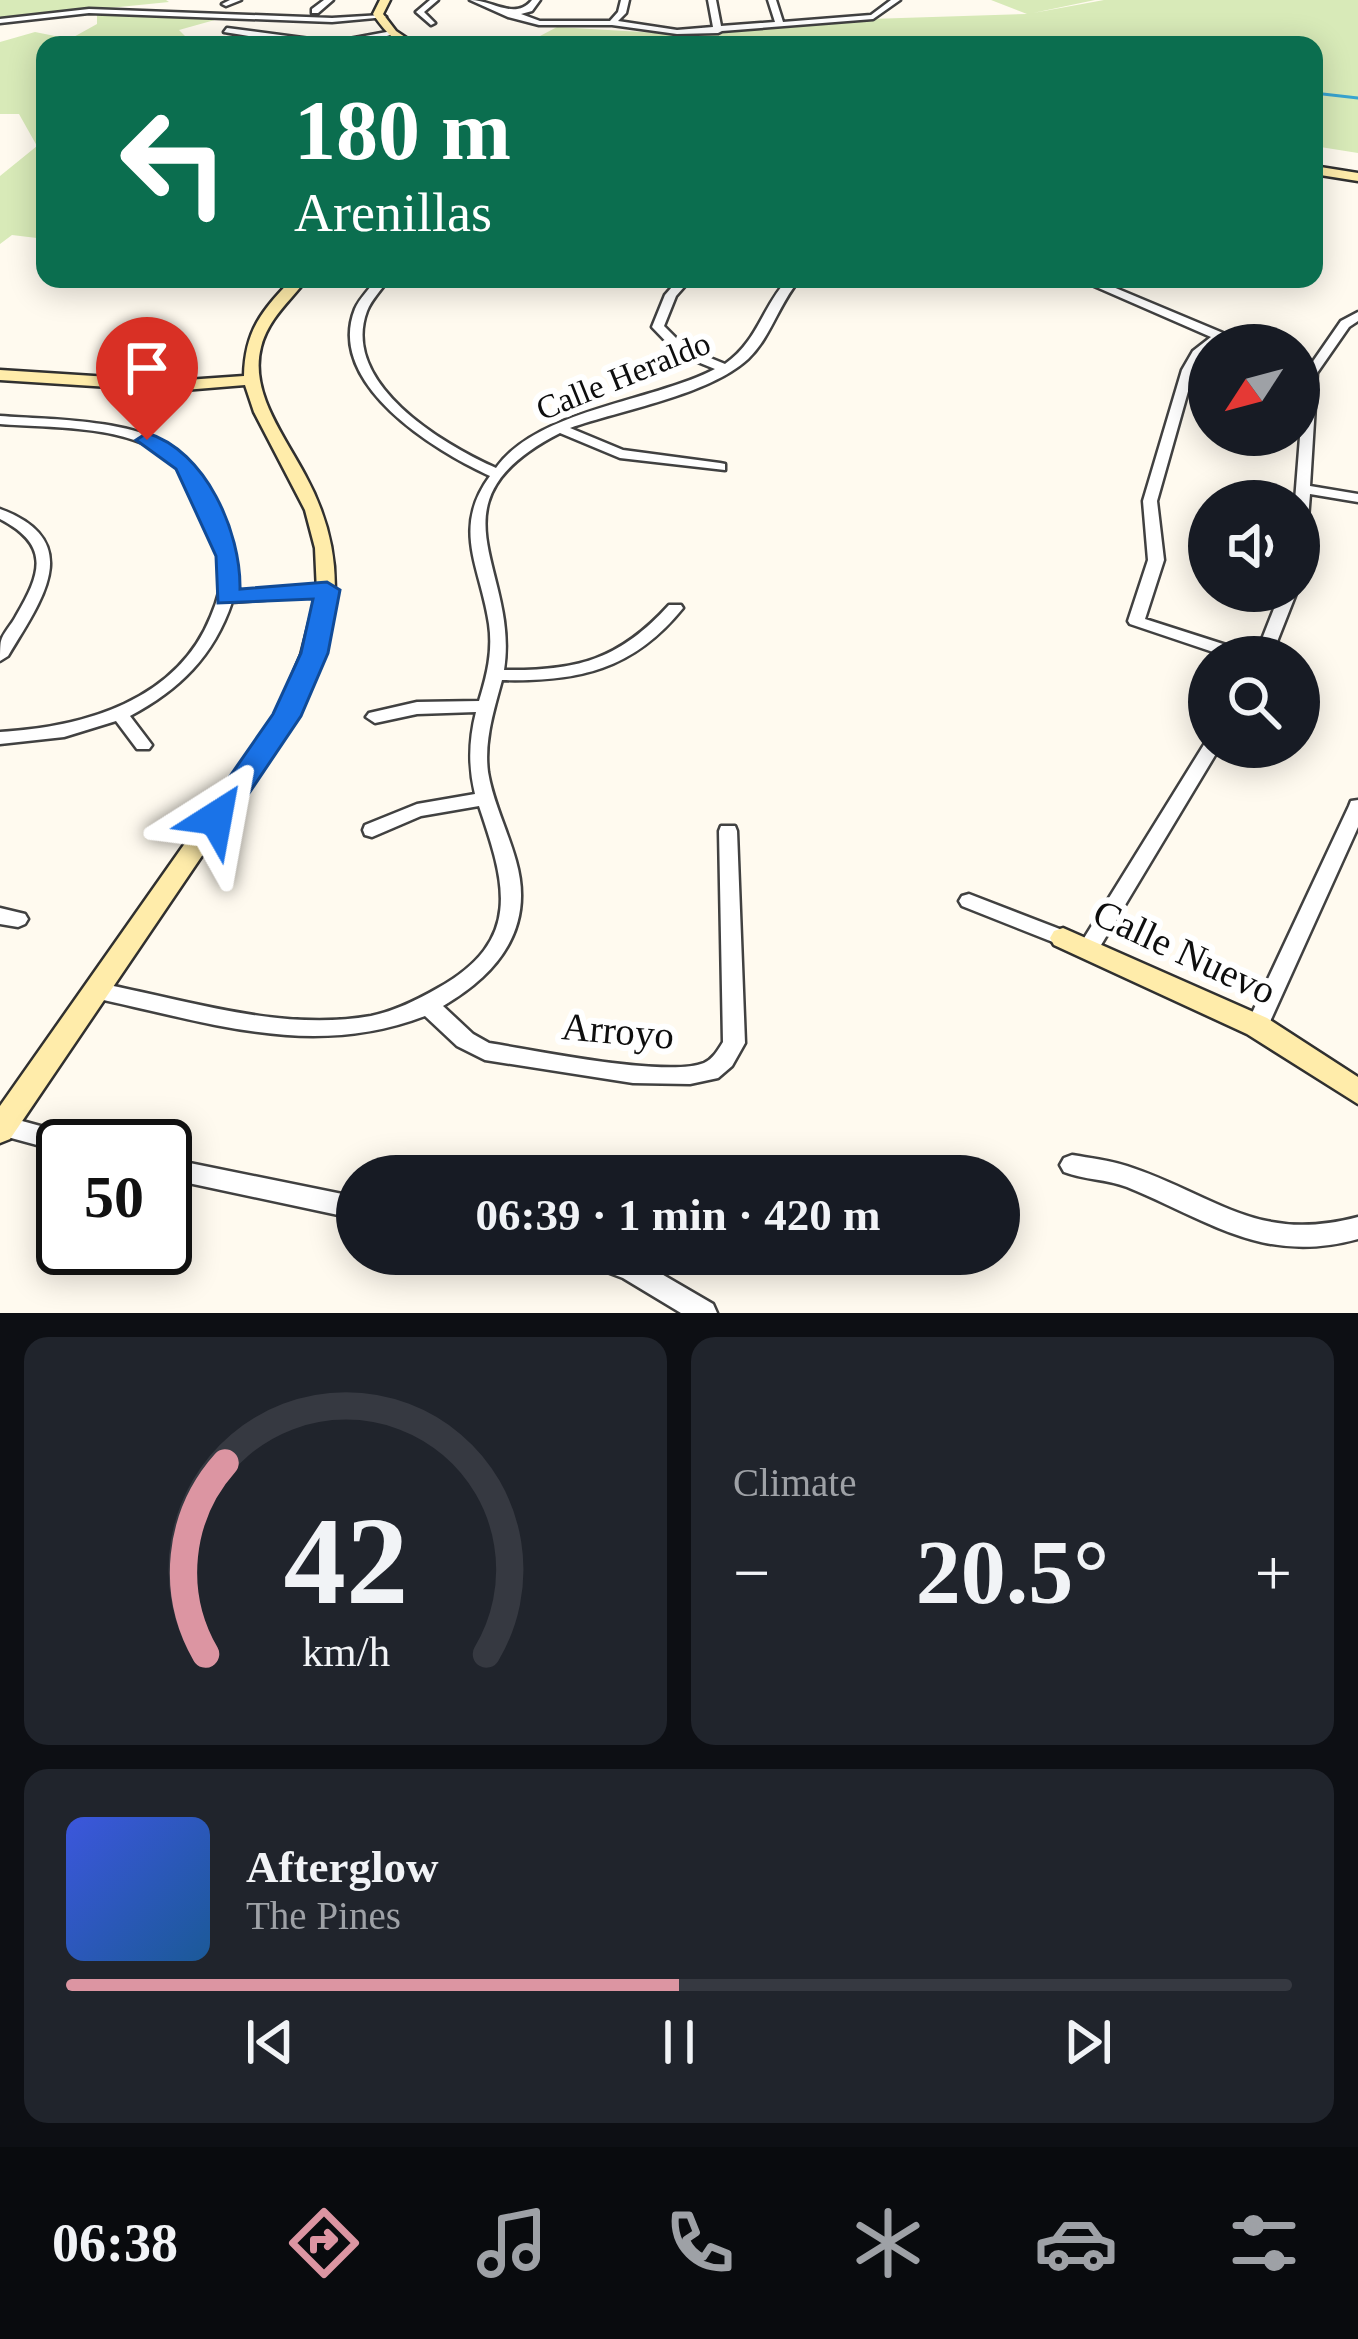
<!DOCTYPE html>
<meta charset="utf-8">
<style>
body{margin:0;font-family:"Times New Roman",serif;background:#20242c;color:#f1f3f6;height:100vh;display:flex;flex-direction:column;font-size:45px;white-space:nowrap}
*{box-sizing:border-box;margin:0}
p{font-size:39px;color:#9ea1a6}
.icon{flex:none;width:66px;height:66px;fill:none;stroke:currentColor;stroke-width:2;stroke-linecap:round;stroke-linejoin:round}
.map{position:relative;height:1313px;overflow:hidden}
.panel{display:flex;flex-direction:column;gap:24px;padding:24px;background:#0d0f14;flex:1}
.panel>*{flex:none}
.banner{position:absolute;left:36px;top:36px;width:1287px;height:252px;border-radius:24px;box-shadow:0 6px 30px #0003;background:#0b6e4f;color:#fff;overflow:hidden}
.needle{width:78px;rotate:234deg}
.buttons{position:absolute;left:1188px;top:324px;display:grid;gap:24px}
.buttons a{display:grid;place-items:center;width:132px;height:132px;border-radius:50%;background:#171b24;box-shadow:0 6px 30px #0003;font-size:60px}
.speed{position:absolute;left:36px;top:1119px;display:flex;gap:24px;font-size:60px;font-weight:700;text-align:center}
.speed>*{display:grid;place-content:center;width:156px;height:156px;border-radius:50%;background:#171b24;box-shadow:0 6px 30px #0003;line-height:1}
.speed .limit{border:6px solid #111;border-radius:18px;background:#fff;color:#111}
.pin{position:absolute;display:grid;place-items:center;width:102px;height:102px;color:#fff;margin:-123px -51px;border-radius:50% 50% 50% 0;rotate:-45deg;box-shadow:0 0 12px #0007}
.pin .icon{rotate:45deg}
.me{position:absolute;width:132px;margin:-66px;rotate:34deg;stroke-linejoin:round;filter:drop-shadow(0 0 9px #0008)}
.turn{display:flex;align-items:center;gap:42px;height:252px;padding:0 60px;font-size:54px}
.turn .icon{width:156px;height:156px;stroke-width:2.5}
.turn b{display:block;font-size:84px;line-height:102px}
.big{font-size:90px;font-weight:600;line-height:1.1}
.panel .widget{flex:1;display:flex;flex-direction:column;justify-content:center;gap:18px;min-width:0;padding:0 42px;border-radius:24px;background:#20242c}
.panel .dial{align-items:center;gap:0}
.dial svg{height:312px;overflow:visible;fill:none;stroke:#363941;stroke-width:7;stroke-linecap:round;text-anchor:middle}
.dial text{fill:#f1f3f6;stroke:none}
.song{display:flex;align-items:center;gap:36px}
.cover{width:144px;height:144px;border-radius:18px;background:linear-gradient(135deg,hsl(230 70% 55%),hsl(210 70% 35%))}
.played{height:12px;border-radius:6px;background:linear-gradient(90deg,#dc95a2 50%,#363941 50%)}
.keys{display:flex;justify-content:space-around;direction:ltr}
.heat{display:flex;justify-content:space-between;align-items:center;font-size:66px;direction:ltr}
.panel .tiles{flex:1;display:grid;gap:24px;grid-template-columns:1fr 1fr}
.widget:last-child{grid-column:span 2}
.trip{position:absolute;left:336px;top:1155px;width:684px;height:120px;border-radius:60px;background:#171b24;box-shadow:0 6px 30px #0003;font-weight:600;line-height:120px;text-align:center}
.dock{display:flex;height:192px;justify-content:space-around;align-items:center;background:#090b0e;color:#9ea1a6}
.dock .icon{width:84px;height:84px}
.dock .current{color:#dc95a2}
.dock b{font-size:54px;color:#f1f3f6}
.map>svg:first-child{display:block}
.green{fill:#d8eab8}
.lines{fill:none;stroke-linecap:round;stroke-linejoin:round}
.stream{stroke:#38a4d0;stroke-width:3}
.street-casing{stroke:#414141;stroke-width:5}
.secondary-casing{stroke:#303030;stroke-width:5}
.street{fill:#fff;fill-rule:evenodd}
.secondary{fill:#ffecaa;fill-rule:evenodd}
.route{fill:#1a73e8;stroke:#114b97;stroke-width:3}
.labels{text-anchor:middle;stroke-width:12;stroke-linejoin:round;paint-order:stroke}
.street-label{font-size:33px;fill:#0e0e0e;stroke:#fff}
.near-street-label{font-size:39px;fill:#0e0e0e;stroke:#fff}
</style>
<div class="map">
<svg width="1358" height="1313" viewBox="0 0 1358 1313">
<rect width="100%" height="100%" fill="#fffaef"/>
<path class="green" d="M 0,0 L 166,0 L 169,2 L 0,19 Z
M 991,0 L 1095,0 L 1033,13 L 1104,0 L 1358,0 L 1358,153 L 1314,146 L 1314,45 L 417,44 L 540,36 L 557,27 L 693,35 L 839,20 L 1027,14 Z
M 97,13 L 229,16 L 179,30 L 188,39 L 211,45 L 45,45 L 45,239 L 12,235 L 0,244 L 0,176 L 37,146 L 19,114 L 0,114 L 0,42 L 35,32 L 70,39 L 97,24 Z"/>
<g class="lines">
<path class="stream" d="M 1314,93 L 1358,98"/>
<defs>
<path id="street" d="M 230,0 L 241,0 L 226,6 L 222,4 Z
M 324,0 L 333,0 L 318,13 L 312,13 L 312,9 Z
M 430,0 L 438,0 L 424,12 L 435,23 L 431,25 L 416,12 Z
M 470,0 C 493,0 515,21 532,0 L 540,0 L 532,11 L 521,14 L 540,21 L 610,21 L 618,12 L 621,0 L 629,0 L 626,13 L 618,21 L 677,30 L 713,27 L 708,0 L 716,0 L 721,26 L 775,22 L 768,0 L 776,0 L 783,22 L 871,15 L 891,0 L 900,0 L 873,19 L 722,31 L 718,33 L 677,34 L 612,25 L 539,25 L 508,17 Z
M 89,9 L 332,18 L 382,15 L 386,17 L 332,22 L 89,13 L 0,23 L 0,19 Z
M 227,28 L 333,42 L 392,31 L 396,33 C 342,53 280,41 224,32 Z
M 377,279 L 389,279 C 382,289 371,300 367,311 C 340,383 442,444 496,468 C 538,409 652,402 715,369 L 678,354 L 652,327 L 665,295 L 679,279 L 691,279 L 676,296 L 664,326 L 686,348 L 725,364 C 758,341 762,307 788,279 L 800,279 C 779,303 771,337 748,359 C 709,395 621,410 570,428 L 623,450 L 720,463 L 725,464 L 725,470 L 620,458 L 560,433 C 423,503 520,568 504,670 C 577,671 619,660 669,605 L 681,605 L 683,608 C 633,670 578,682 502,680 C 494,710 484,740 488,772 C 493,803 508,831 516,861 C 535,928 498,974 443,1006 L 473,1034 L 489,1043 C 534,1050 667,1078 704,1063 C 713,1059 718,1050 723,1042 L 719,831 L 721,826 L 735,826 L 737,831 L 745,1043 L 732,1066 L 718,1078 L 690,1084 L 633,1083 L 485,1060 L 457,1046 L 425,1016 C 313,1059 211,1023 99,999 L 92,997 L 88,991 L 92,985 L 99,983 C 187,1000 281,1032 371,1016 C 395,1011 417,1000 438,988 C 524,940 505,883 479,806 L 421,816 L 372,837 L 365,835 L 363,830 L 365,825 L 417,804 L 475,794 C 468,765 469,740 476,712 L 417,714 L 375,723 L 366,717 L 369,713 L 417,702 L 479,701 C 487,675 493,651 489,624 C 481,568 451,529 490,476 C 435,451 325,384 355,309 C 359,299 370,288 377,279 Z
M 446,279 L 465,279 L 466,280 L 460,283 Z
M 1078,279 L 1094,279 L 1223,333 L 1258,345 L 1238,345 L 1221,340 L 1215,345 L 1209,345 L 1209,350 L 1202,356 L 1194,370 L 1157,501 L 1164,560 L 1145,619 L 1251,653 L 1253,657 L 1228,657 L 1130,624 L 1128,621 L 1148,560 L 1143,501 L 1182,370 L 1193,351 L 1211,337 Z
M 1358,312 L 1358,321 L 1349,327 L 1317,373 L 1310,486 L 1358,494 L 1358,502 L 1310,494 L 1306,544 L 1299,548 L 1299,501 L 1295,501 L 1305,373 L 1341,321 Z
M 0,416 C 51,420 143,418 182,455 C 201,473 208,498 219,521 C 232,549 240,560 235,593 L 327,585 L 335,590 L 327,595 L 232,602 C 214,656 179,690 130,716 L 152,745 L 149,749 L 137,749 L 116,721 L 64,737 L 0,744 L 0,732 C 84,727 177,701 211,616 C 219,597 226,574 220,553 C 217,542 209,531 204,520 C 192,495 186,468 161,452 C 115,425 51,428 0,424 Z
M 0,509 C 87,541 41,601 8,656 L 0,661 C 0,658 0,644 1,641 C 3,633 12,624 16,616 C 42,572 50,545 0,519 Z
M 1281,591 L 1297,591 L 1271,657 L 1255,657 Z
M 1209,742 L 1209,747 L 1220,747 L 1095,955 L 1088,957 L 1081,955 L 1078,949 L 1081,943 L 1205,743 Z
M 1358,800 L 1358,827 L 1268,1026 L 1265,1032 L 1257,1035 L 1249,1032 L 1246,1026 L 1349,806 L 1351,801 Z
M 969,894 L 1070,933 L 1073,938 L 1070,943 L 1063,946 L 962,906 L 959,901 L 962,896 Z
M 0,908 L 25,914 L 28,919 L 25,924 L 18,927 L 0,924 Z
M 0,1115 L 77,1136 L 85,1139 L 89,1146 L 63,1146 L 63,1152 L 0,1135 Z
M 1072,1155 C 1090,1158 1109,1160 1127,1166 C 1216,1195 1256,1244 1358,1217 L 1358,1239 C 1264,1265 1210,1221 1127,1187 C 1107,1179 1084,1180 1064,1172 L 1060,1165 L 1064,1158 Z
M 165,1158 L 357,1197 L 357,1219 L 165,1178 Z
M 578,1254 L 620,1254 L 641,1262 L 713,1304 L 717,1313 L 681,1313 L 623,1278 L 581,1262 Z"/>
<path id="secondary" d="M 380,0 L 390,0 L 383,14 L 396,31 L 417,45 C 395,45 385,31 373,14 Z
M 1314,166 L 1358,173 L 1358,181 L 1314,174 Z
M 292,279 L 307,279 C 290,301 268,319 261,347 C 249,392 285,437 305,475 C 351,559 341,638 294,720 L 10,1139 L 0,1143 L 0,1106 L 276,714 L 301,655 L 317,592 L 315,548 L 305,510 L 254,412 L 245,385 L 172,391 L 0,380 L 0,370 L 172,381 L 244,376 C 245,330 262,311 292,279 Z
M 1063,928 L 1267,1018 L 1358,1077 L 1358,1104 L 1247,1034 L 1054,945 L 1050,938 L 1054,931 Z"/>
</defs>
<use href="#street" class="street-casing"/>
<use href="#secondary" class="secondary-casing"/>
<use href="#street" class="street"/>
<use href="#secondary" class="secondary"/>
</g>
<path class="route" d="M 147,433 C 206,451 241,532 240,589 L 327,582 L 340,590 L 328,653 L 301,716 L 227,826 L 205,826 L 201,818 L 273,714 L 301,653 L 313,599 L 218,603 L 216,556 L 176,469 L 136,440 Z"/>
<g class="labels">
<g class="street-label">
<text transform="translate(623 375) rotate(-22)" y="12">Calle Heraldo</text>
</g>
<g class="near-street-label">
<text transform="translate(1185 951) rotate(25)" y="14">Calle Nuevo</text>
<text transform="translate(618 1030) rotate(5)" y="14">Arroyo</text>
</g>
</g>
</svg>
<div class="buttons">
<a><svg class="needle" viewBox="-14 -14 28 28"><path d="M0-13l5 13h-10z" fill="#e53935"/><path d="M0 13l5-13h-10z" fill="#9ea1a6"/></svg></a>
<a><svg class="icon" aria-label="sound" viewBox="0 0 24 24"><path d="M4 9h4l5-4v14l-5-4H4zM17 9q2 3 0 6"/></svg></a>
<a><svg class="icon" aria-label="search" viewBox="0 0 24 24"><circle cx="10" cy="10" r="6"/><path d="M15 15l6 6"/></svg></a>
</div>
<div class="speed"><div class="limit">50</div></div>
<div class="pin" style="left:147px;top:440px;background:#d93025"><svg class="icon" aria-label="arrive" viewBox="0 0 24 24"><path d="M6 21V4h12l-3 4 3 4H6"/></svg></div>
<svg class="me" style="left:216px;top:818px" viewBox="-20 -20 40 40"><path d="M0-17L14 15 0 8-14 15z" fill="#1a73e8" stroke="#fff" stroke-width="4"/></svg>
<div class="trip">06:39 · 1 min · 420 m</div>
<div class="banner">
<div class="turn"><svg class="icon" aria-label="left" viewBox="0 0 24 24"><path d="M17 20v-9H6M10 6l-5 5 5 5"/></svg><div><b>180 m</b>Arenillas</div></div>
</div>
</div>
<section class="panel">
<div class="tiles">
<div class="widget dial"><svg viewBox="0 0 100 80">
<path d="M14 69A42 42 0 1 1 86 69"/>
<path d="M14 69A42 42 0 0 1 19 20" stroke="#dc95a2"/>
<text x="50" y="56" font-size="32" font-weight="700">42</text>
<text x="50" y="72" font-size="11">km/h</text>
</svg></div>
<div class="widget"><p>Climate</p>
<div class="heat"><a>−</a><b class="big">20.5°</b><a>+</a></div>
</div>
<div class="widget">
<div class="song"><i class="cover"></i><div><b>Afterglow</b><p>The Pines</p></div></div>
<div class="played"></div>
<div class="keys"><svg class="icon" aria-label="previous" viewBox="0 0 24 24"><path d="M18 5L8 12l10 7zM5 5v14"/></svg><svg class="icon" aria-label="pause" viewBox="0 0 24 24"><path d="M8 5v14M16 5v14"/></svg><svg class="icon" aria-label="next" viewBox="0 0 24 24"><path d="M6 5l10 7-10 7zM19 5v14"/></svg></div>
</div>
</div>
</section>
<nav class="dock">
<b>06:38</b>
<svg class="icon current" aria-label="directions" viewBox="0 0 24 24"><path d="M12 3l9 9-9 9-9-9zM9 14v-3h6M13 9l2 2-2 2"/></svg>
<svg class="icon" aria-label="music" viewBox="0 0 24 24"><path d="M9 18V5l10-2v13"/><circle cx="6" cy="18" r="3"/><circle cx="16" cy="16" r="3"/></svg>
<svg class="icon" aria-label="phone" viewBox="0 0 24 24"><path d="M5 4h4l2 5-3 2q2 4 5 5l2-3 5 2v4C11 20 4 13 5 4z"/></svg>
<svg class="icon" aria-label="climate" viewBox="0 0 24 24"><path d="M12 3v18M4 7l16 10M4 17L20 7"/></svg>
<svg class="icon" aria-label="car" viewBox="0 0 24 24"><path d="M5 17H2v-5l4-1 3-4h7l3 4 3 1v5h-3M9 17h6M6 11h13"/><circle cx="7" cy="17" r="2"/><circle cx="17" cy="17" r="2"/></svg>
<svg class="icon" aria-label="filters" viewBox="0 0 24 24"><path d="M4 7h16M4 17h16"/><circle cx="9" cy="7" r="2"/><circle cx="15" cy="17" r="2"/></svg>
</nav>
